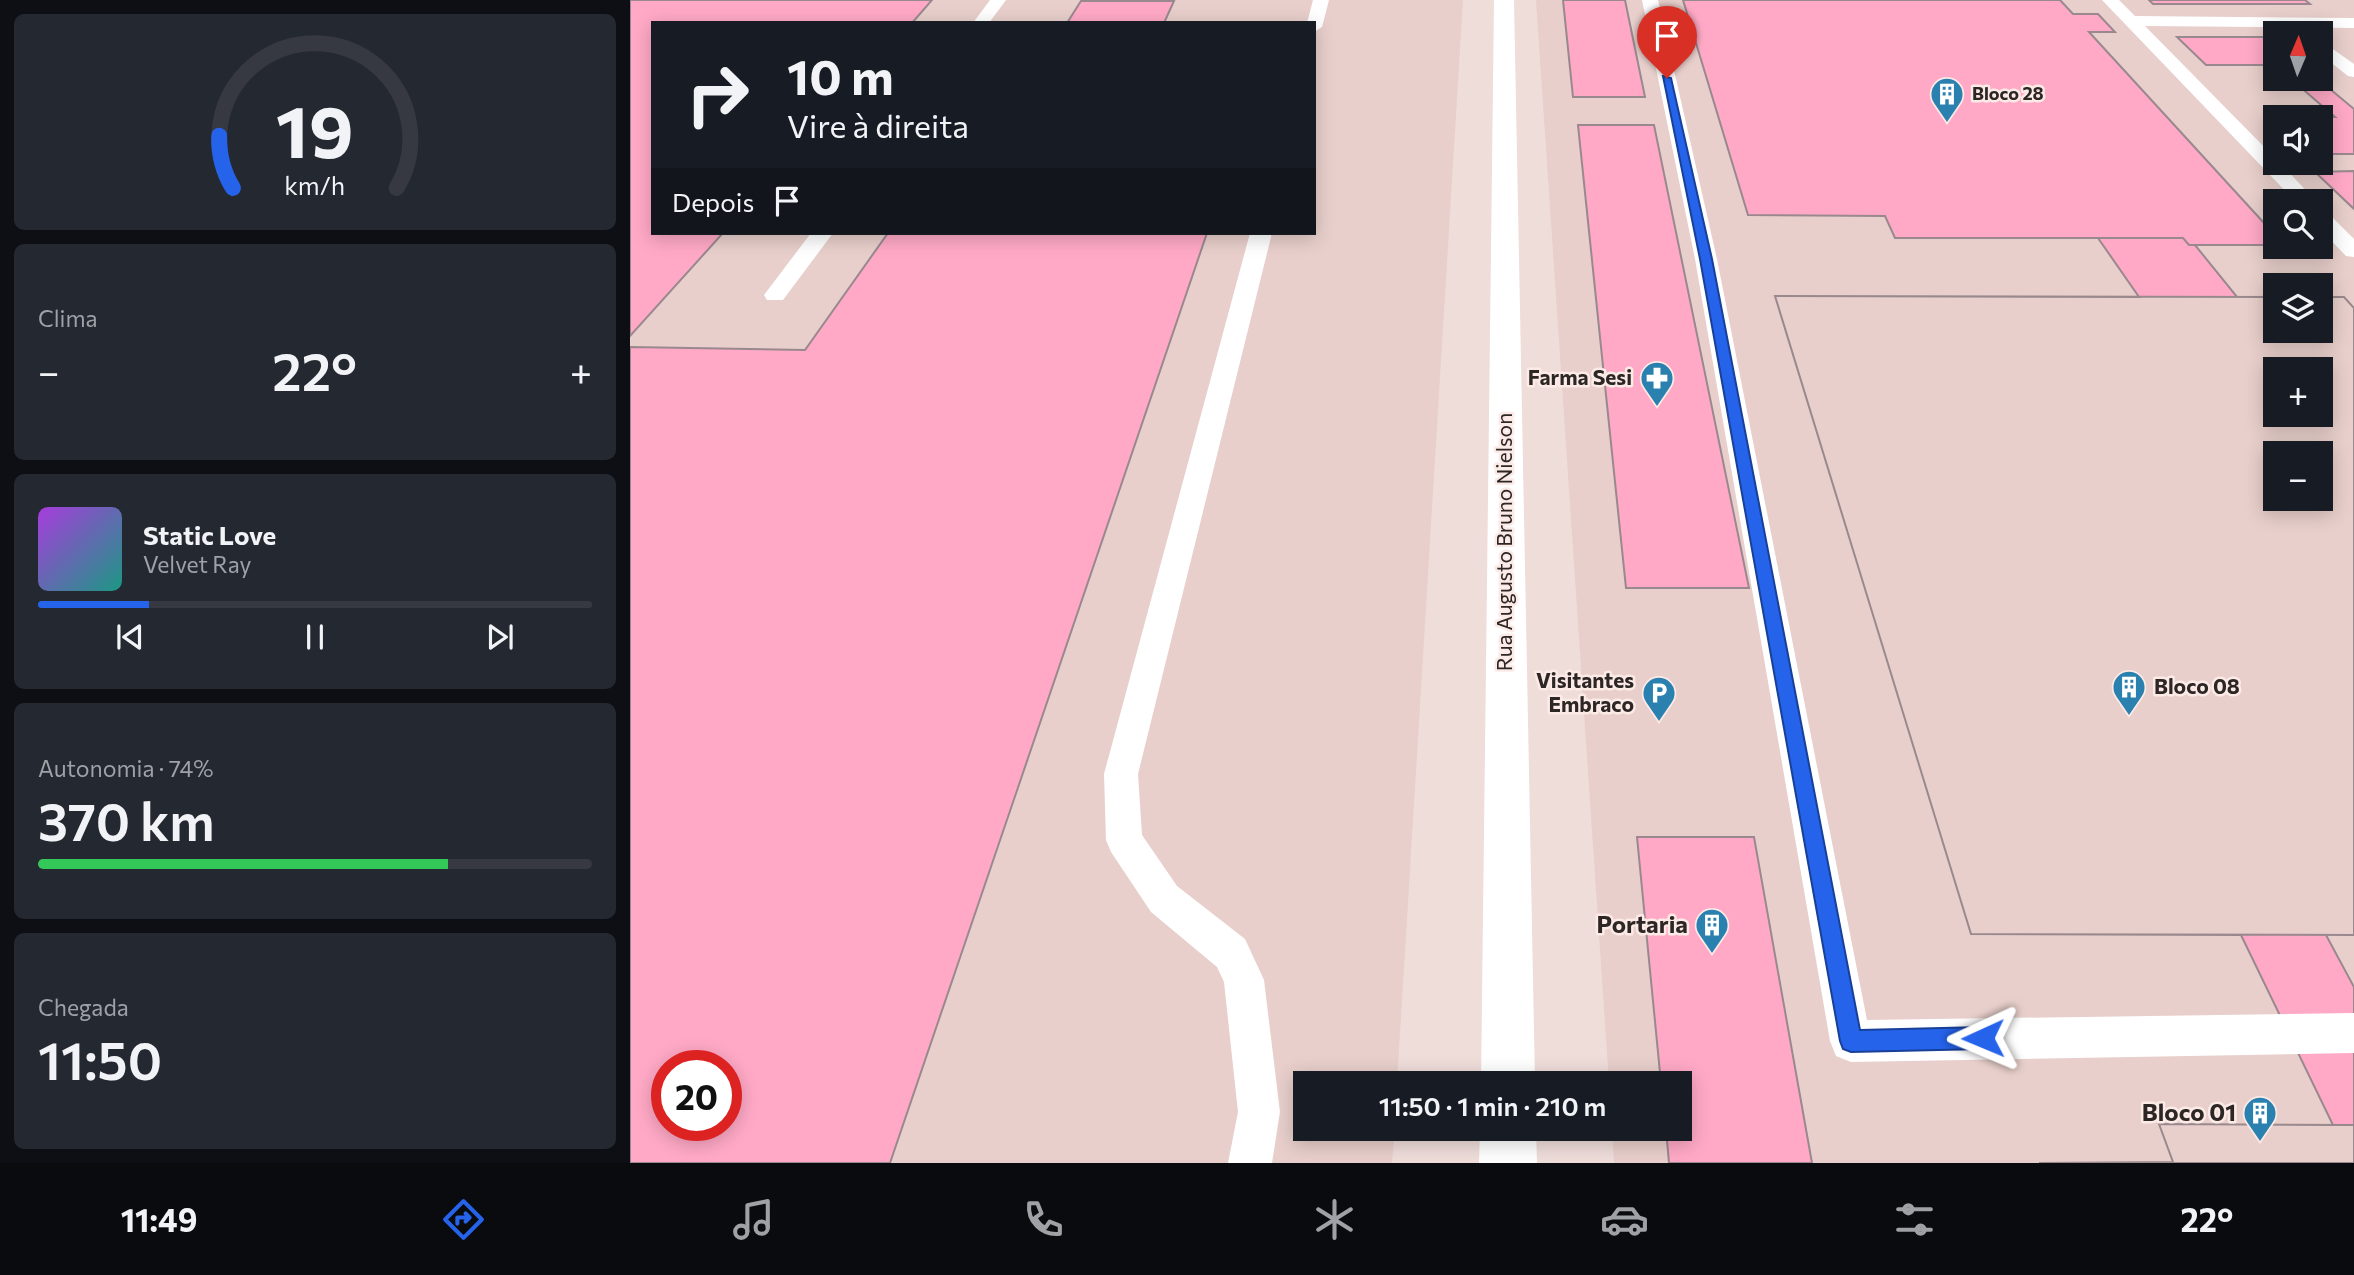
<!DOCTYPE html>
<html lang="pt">
<meta charset="utf-8">
<style>
body{margin:0;font-family:Commissioner,sans-serif;background:#242831;color:#f1f3f6;height:100vh;display:flex;flex-direction:column;font-size:26px;white-space:nowrap}
*{box-sizing:border-box;margin:0}
p{font-size:23px;color:#9ea1a6}
.icon{flex:none;width:38px;height:38px;fill:none;stroke:currentColor;stroke-width:2;stroke-linecap:round;stroke-linejoin:round}
.map{position:relative;flex:1;overflow:hidden}
.panel{display:flex;flex-direction:column;gap:14px;padding:14px;background:#0d0f14;width:630px}
.panel>*{flex:none}
.banner{position:absolute;left:21px;top:21px;width:665px;height:214px;border-radius:0px;box-shadow:0 4px 18px #0003;background:#171b24;color:#f1f3f6;overflow:hidden}
.needle{width:46px;rotate:2deg}
.buttons{position:absolute;left:1633px;top:21px;display:grid;gap:14px}
.buttons a{display:grid;place-items:center;width:70px;height:70px;border-radius:0px;background:#171b24;box-shadow:0 4px 18px #0003;font-size:35px}
.speed{position:absolute;left:21px;top:1050px;display:flex;gap:14px;font-size:35px;font-weight:700;text-align:center}
.speed>*{display:grid;place-content:center;width:91px;height:91px;border-radius:50%;background:#171b24;box-shadow:0 4px 18px #0003;line-height:1}
.speed .limit{border:10px solid #d22;background:#fff;color:#111}
.pin{position:absolute;display:grid;place-items:center;width:60px;height:60px;color:#fff;margin:-72px -30px;border-radius:50% 50% 50% 0;rotate:-45deg;box-shadow:0 0 7px #0007}
.pin .icon{rotate:45deg}
.me{position:absolute;width:77px;margin:-38px;rotate:269deg;stroke-linejoin:round;filter:drop-shadow(0 0 5px #0008)}
.turn{display:flex;align-items:center;gap:24px;height:147px;padding:0 21px;font-size:32px}
.turn .icon{width:91px;height:91px;stroke-width:2.5}
.turn b{display:block;font-size:49px;line-height:60px}
.then{display:flex;align-items:center;height:66px;padding:0 21px;background:#0003;gap:14px;font-size:26px}
.big{font-size:52px;font-weight:600;line-height:1.1}
.panel .card{flex:1;display:flex;flex-direction:column;justify-content:center;gap:10px;min-width:0;padding:0 24px;border-radius:10px;background:#242831}
.panel .dial{align-items:center;gap:0}
.dial svg{height:182px;overflow:visible;fill:none;stroke:#363941;stroke-width:7;stroke-linecap:round;text-anchor:middle}
.dial text{fill:#f1f3f6;stroke:none}
.song{display:flex;align-items:center;gap:21px}
.cover{width:84px;height:84px;border-radius:10px;background:linear-gradient(135deg,hsl(280 70% 55%),hsl(170 70% 35%))}
.played{height:7px;border-radius:4px;background:linear-gradient(90deg,#2563eb 20%,#363941 20%)}
.keys{display:flex;justify-content:space-around;direction:ltr}
.heat{display:flex;justify-content:space-between;align-items:center;font-size:38px;direction:ltr}
.charge{height:10px;border-radius:5px;background:linear-gradient(90deg,#34c759 74%,#363941 0)}
.trip{position:absolute;left:663px;top:1071px;width:399px;height:70px;border-radius:0px;background:#171b24;box-shadow:0 4px 18px #0003;font-weight:600;line-height:70px;text-align:center}
.menu{display:flex;height:112px;justify-content:space-around;align-items:center;background:#090b0e;color:#9ea1a6}
.menu .icon{width:49px;height:49px}
.menu .on{color:#2563eb}
.menu b{font-size:32px;color:#f1f3f6}
main{display:flex;flex:1;min-height:0}
.map>svg:first-child{display:block}
.built{fill:#e8cfcb;fill-rule:evenodd}
.building{fill:#ffa9c6;stroke:#99898e;stroke-width:2;fill-rule:evenodd}
.lines{fill:none;stroke-linecap:round;stroke-linejoin:round}
.lane{fill:#fff;fill-rule:evenodd}
.secondary{fill:#fff;fill-rule:evenodd}
.route{fill:#2563eb;stroke:#184099;stroke-width:2}
.labels{text-anchor:middle;stroke-width:5;stroke-linejoin:round;paint-order:stroke}
.far-poi-label{font-size:18px;font-weight:bold;fill:#2c2625;stroke:#fceae7;text-anchor:start}
.poi-label{font-size:21px;font-weight:bold;fill:#2c2625;stroke:#fceae7;text-anchor:end}
.street-label{font-size:21px;fill:#2c2625;stroke:#fceae7}
.near-poi-label{font-size:24px;font-weight:bold;fill:#2c2625;stroke:#fceae7;text-anchor:end}
</style>
<main>
<section class="panel">
<div class="card dial"><svg viewBox="0 0 100 80">
<path d="M14 69A42 42 0 1 1 86 69"/>
<path d="M14 69A42 42 0 0 1 8 46" stroke="#2563eb"/>
<text x="50" y="56" font-size="32" font-weight="700">19</text>
<text x="50" y="72" font-size="11">km/h</text>
</svg></div>
<div class="card"><p>Clima</p>
<div class="heat"><a>−</a><b class="big">22°</b><a>+</a></div>
</div>
<div class="card">
<div class="song"><i class="cover"></i><div><b>Static Love</b><p>Velvet Ray</p></div></div>
<div class="played"></div>
<div class="keys"><svg class="icon" aria-label="previous" viewBox="0 0 24 24"><path d="M18 5L8 12l10 7zM5 5v14"/></svg><svg class="icon" aria-label="pause" viewBox="0 0 24 24"><path d="M8 5v14M16 5v14"/></svg><svg class="icon" aria-label="next" viewBox="0 0 24 24"><path d="M6 5l10 7-10 7zM19 5v14"/></svg></div>
</div>
<div class="card"><p>Autonomia · 74%</p><b class="big">370 km</b><div class="charge"></div></div>
<div class="card"><p>Chegada</p><b class="big">11:50</b></div>
</section>
<div class="map">
<svg width="1724" height="1163" viewBox="0 0 1724 1163">
<rect width="100%" height="100%" fill="#efddda"/>
<path class="built" d="M 0,0 L 833,0 L 767,1083 L 676,1083 L 676,1129 L 765,1129 L 762,1163 L 0,1163 ZM 23,23 L 684,23 L 684,233 L 23,233 ZM 37,1066 L 96,1066 L 96,1125 L 37,1125 Z
M 906,0 L 1724,0 L 1724,1163 L 984,1163 L 982,1129 L 1050,1129 L 1050,1083 L 979,1083 ZM 1645,33 L 1690,33 L 1690,79 L 1645,79 ZM 1645,117 L 1690,117 L 1690,163 L 1645,163 ZM 1645,201 L 1690,201 L 1690,247 L 1645,247 ZM 1645,285 L 1690,285 L 1690,331 L 1645,331 ZM 1645,369 L 1690,369 L 1690,415 L 1645,415 ZM 1645,453 L 1690,453 L 1690,499 L 1645,499 Z"/>
<path class="building" d="M 0,0 L 302,0 L 282,23 L 23,23 L 23,233 L 93,233 L 0,336 Z
M 933,0 L 995,0 L 1015,97 L 943,97 Z
M 1053,0 L 1430,0 L 1443,14 L 1468,14 L 1485,32 L 1459,32 L 1645,235 L 1645,245 L 1559,245 L 1553,238 L 1265,238 L 1255,216 L 1118,215 Z
M 1519,0 L 1675,0 L 1680,4 L 1523,4 Z
M 451,1 L 544,1 L 534,23 L 437,23 Z
M 1547,37 L 1645,37 L 1645,65 L 1576,65 Z
M 1661,79 L 1688,79 L 1724,109 L 1724,154 L 1690,154 L 1690,117 L 1645,117 L 1645,120 L 1642,117 L 1705,117 Z
M 948,125 L 1024,125 L 1119,588 L 996,588 Z
M 1724,171 L 1724,209 L 1685,172 Z
M 258,233 L 577,233 L 260,1163 L 0,1163 L 0,347 L 175,350 ZM 37,1066 L 96,1066 L 96,1125 L 37,1125 Z
M 1468,238 L 1553,238 L 1559,245 L 1565,245 L 1607,297 L 1645,297 L 1645,331 L 1690,331 L 1690,297 L 1714,297 L 1724,308 L 1724,935 L 1696,935 L 1724,987 L 1724,1163 L 1409,1163 L 1543,1162 L 1529,1124 L 1703,1125 L 1611,935 L 1341,934 L 1145,296 L 1509,297 ZM 1645,369 L 1690,369 L 1690,415 L 1645,415 ZM 1645,453 L 1690,453 L 1690,499 L 1645,499 Z
M 1145,296 L 1645,297 L 1645,331 L 1690,331 L 1690,297 L 1714,297 L 1724,308 L 1724,935 L 1341,934 ZM 1645,369 L 1690,369 L 1690,415 L 1645,415 ZM 1645,453 L 1690,453 L 1690,499 L 1645,499 Z
M 1007,837 L 1124,837 L 1182,1163 L 1039,1163 L 1036,1129 L 1050,1129 L 1050,1083 L 1031,1083 Z
M 1529,1124 L 1724,1125 L 1724,1163 L 1409,1163 L 1543,1162 Z"/>
<g class="lines">
<path class="lane" d="M 360,0 L 376,0 L 359,23 L 343,23 Z
M 683,0 L 699,0 L 692,27 L 684,32 L 684,23 L 677,23 Z
M 1012,0 L 1028,0 L 1087,259 L 1237,1020 L 1724,1013 L 1724,1053 L 1221,1062 L 1206,1056 L 1200,1041 L 1065,259 Z
M 1472,0 L 1489,0 L 1505,16 L 1724,18 L 1724,28 L 1515,26 L 1645,158 L 1645,163 L 1650,163 L 1686,201 L 1665,201 Z
M 1690,40 L 1724,64 L 1724,77 L 1718,76 L 1690,54 Z
M 1690,210 L 1697,212 L 1724,239 L 1724,257 L 1716,256 L 1690,229 Z
M 181,233 L 203,233 L 153,300 L 137,300 L 134,295 Z
M 620,233 L 642,233 L 508,774 L 512,835 L 547,886 L 615,939 L 634,980 L 650,1112 L 642,1163 L 598,1163 L 608,1112 L 594,982 L 587,967 L 521,912 L 481,852 L 476,840 L 474,774 Z"/>
<path class="secondary" d="M 864,0 L 884,0 L 905,1083 L 851,1083 Z
M 850,1129 L 906,1129 L 907,1163 L 849,1163 Z"/>
</g>
<path class="route" d="M 1033,76 L 1041,78 L 1082,259 L 1230,1030 L 1353,1027 L 1361,1031 L 1364,1038 L 1361,1046 L 1353,1049 L 1221,1052 L 1213,1049 L 1210,1041 L 1070,259 Z"/>
<defs>
<symbol id="building-pin" viewBox="-11 -11 22 30"><path d="M0 17L-7.5 6A9.5 9.5 0 1 1 7.5 6Z" fill="#2a80af" stroke="#fceae7"/><path d="M-4-6H4V6H1V3H-1V6H-4ZM-2.5-4.3h1.7v1.8h-1.7ZM.8-4.3h1.7v1.8H.8ZM-2.5-1h1.7V.8h-1.7ZM.8-1h1.7V.8H.8Z" fill="#fff"/></symbol>
<symbol id="pharmacy-pin" viewBox="-11 -11 22 30"><path d="M0 17L-7.5 6A9.5 9.5 0 1 1 7.5 6Z" fill="#2a80af" stroke="#fceae7"/><path d="M-2-6h4v4h4v4h-4v4h-4v-4h-4v-4h4Z" fill="#fff"/></symbol>
<symbol id="parking-pin" viewBox="-11 -11 22 30"><path d="M0 17L-7.5 6A9.5 9.5 0 1 1 7.5 6Z" fill="#2a80af" stroke="#fceae7"/><path d="M-3.5-5.5H1a3.5 3.5 0 0 1 0 7H-1V5.5H-3.5ZM-1-3.4V-.6H.8a1.4 1.4 0 0 0 0-2.8Z" fill="#fff"/></symbol>
</defs>
<g fill-rule="evenodd">
<use href="#building-pin" x="1298" y="75" width="38" height="52"/>
<use href="#pharmacy-pin" x="1008" y="359" width="38" height="52"/>
<use href="#building-pin" x="1480" y="668" width="38" height="52"/>
<use href="#parking-pin" x="1010" y="674" width="38" height="52"/>
<use href="#building-pin" x="1063" y="906" width="38" height="52"/>
<use href="#building-pin" x="1611" y="1094" width="38" height="52"/>
</g>
<g class="labels">
<g class="far-poi-label">
<text x="1342" y="100">Bloco 28</text>
</g>
<g class="poi-label">
<text x="1002" y="385">Farma Sesi</text>
<text x="1004" y="688">Visitantes<tspan x="1004" dy="24">Embraco</tspan></text>
<text x="1524" y="694" text-anchor="start">Bloco 08</text>
</g>
<g class="street-label">
<text transform="translate(875 542) rotate(-90)" y="7">Rua Augusto Bruno Nielson</text>
</g>
<g class="near-poi-label">
<text x="1058" y="933">Portaria</text>
<text x="1606" y="1121">Bloco 01</text>
</g>
</g>
</svg>
<div class="buttons">
<a><svg class="needle" viewBox="-14 -14 28 28"><path d="M0-13l5 13h-10z" fill="#e53935"/><path d="M0 13l5-13h-10z" fill="#9ea1a6"/></svg></a>
<a><svg class="icon" aria-label="sound" viewBox="0 0 24 24"><path d="M4 9h4l5-4v14l-5-4H4zM17 9q2 3 0 6"/></svg></a>
<a><svg class="icon" aria-label="search" viewBox="0 0 24 24"><circle cx="10" cy="10" r="6"/><path d="M15 15l6 6"/></svg></a>
<a><svg class="icon" aria-label="layers" viewBox="0 0 24 24"><path d="M12 4l9 5-9 5-9-5zM3 14l9 5 9-5"/></svg></a>
<a>+</a>
<a>−</a>
</div>
<div class="speed"><div class="limit">20</div></div>
<div class="pin" style="left:1037px;top:78px;background:#d93025"><svg class="icon" aria-label="arrive" viewBox="0 0 24 24"><path d="M6 21V4h12l-3 4 3 4H6"/></svg></div>
<svg class="me" style="left:1353px;top:1038px" viewBox="-20 -20 40 40"><path d="M0-17L14 15 0 8-14 15z" fill="#2563eb" stroke="#fff" stroke-width="4"/></svg>
<div class="trip">11:50 · 1 min · 210 m</div>
<div class="banner">
<div class="turn"><svg class="icon" aria-label="right" viewBox="0 0 24 24"><path d="M7 20v-9h11M14 6l5 5-5 5"/></svg><div><b>10 m</b>Vire à direita</div></div>
<div class="then">Depois<svg class="icon" aria-label="arrive" viewBox="0 0 24 24"><path d="M6 21V4h12l-3 4 3 4H6"/></svg></div>
</div>
</div>
</main>
<nav class="menu">
<b>11:49</b>
<svg class="icon on" aria-label="directions" viewBox="0 0 24 24"><path d="M12 3l9 9-9 9-9-9zM9 14v-3h6M13 9l2 2-2 2"/></svg>
<svg class="icon" aria-label="music" viewBox="0 0 24 24"><path d="M9 18V5l10-2v13"/><circle cx="6" cy="18" r="3"/><circle cx="16" cy="16" r="3"/></svg>
<svg class="icon" aria-label="phone" viewBox="0 0 24 24"><path d="M5 4h4l2 5-3 2q2 4 5 5l2-3 5 2v4C11 20 4 13 5 4z"/></svg>
<svg class="icon" aria-label="climate" viewBox="0 0 24 24"><path d="M12 3v18M4 7l16 10M4 17L20 7"/></svg>
<svg class="icon" aria-label="car" viewBox="0 0 24 24"><path d="M5 17H2v-5l4-1 3-4h7l3 4 3 1v5h-3M9 17h6M6 11h13"/><circle cx="7" cy="17" r="2"/><circle cx="17" cy="17" r="2"/></svg>
<svg class="icon" aria-label="filters" viewBox="0 0 24 24"><path d="M4 7h16M4 17h16"/><circle cx="9" cy="7" r="2"/><circle cx="15" cy="17" r="2"/></svg>
<b>22°</b>
</nav>
